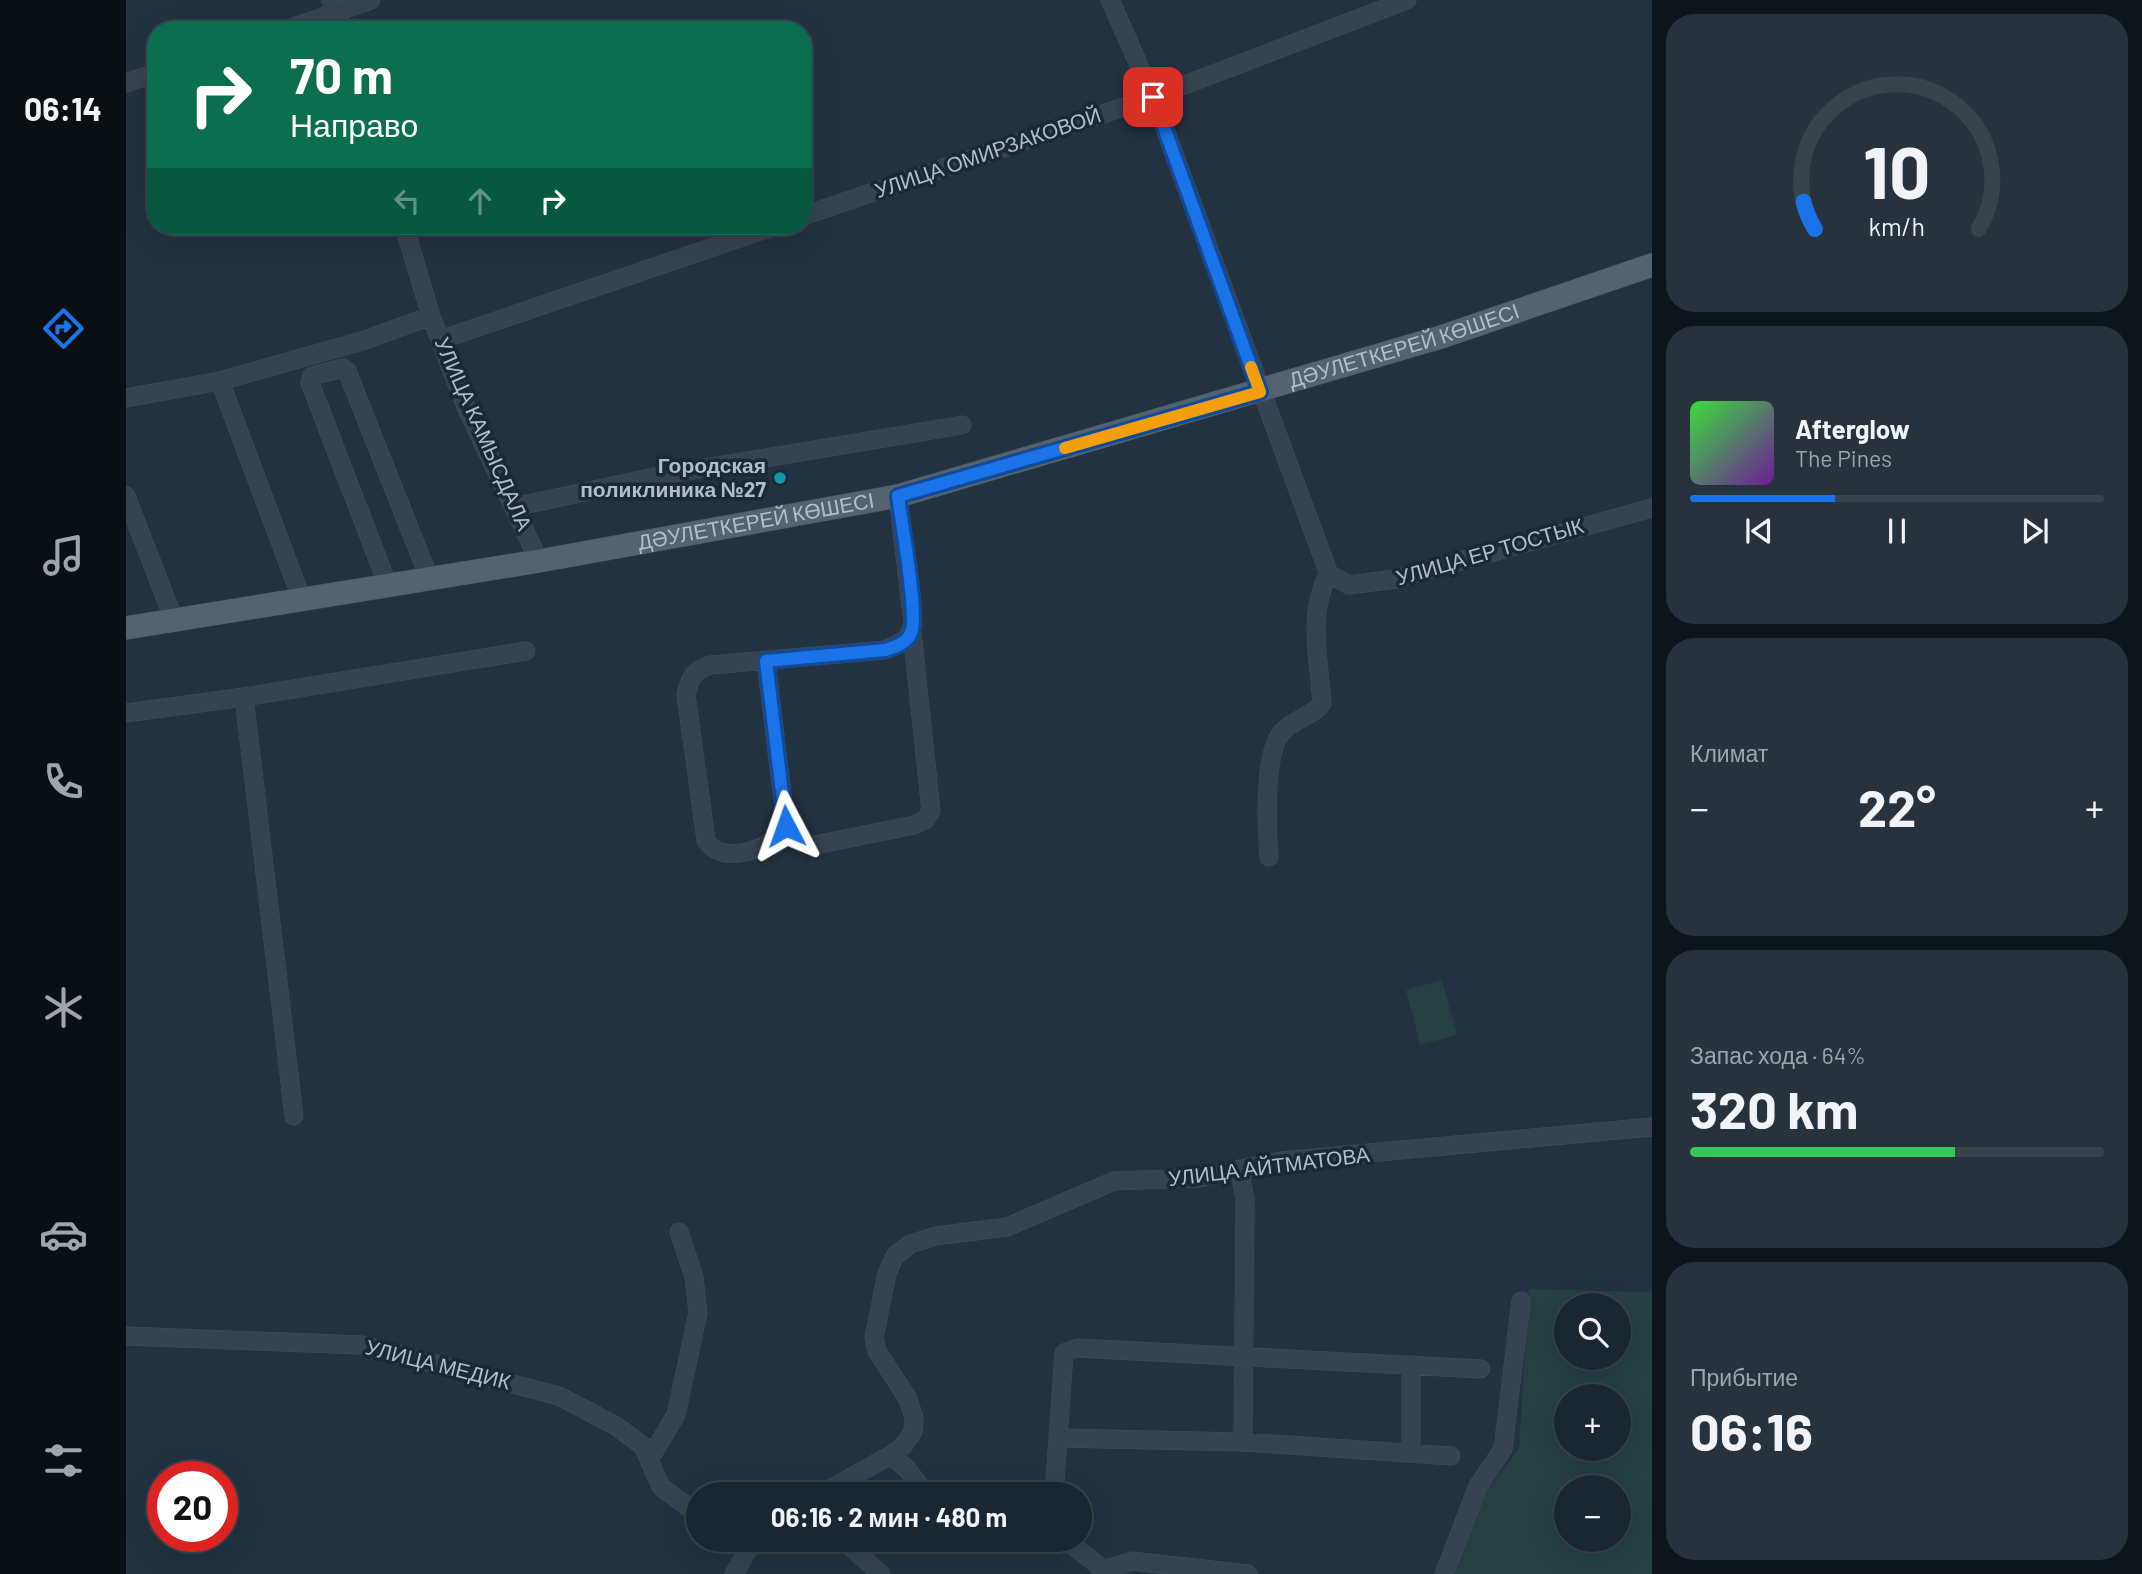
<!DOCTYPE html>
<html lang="ru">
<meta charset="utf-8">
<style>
body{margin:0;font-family:Barlow,sans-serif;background:#27323c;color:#f1f3f6;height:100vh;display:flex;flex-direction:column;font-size:26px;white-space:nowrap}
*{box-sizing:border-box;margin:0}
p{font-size:23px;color:#9fa5ab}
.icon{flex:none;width:38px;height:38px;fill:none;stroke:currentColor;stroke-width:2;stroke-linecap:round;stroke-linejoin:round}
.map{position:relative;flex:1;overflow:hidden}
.panel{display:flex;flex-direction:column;gap:14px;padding:14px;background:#0e151a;width:490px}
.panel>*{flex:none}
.top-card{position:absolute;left:21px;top:21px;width:665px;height:214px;border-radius:28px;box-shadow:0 7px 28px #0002,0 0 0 2px #38434c;background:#0b6e4f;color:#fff;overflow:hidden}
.controls{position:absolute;left:1428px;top:1293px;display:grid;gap:14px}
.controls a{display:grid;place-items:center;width:77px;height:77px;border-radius:50%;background:#1a2630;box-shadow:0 7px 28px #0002,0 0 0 2px #38434c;font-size:35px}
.speed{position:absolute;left:21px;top:1461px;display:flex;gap:14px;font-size:35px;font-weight:700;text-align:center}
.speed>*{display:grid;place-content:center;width:91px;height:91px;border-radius:50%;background:#1a2630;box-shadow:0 7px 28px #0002,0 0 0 2px #38434c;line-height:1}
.speed .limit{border:10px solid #d22;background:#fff;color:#111}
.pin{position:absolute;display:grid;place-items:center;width:60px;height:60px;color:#fff;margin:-30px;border-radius:14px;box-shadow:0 4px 10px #0006}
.me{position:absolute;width:77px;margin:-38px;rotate:356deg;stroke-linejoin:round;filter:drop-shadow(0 0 5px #0008)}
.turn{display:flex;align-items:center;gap:24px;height:147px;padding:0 28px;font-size:32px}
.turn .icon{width:91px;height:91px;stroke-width:2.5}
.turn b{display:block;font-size:49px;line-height:60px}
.lanes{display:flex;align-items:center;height:66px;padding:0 28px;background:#0003;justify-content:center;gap:35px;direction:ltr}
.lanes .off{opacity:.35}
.big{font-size:52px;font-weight:700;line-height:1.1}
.panel .tile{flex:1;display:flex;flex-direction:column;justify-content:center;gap:10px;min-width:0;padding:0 24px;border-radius:28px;background:#27323c}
.panel .dial{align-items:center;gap:0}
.dial svg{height:182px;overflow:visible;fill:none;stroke:#38434c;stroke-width:7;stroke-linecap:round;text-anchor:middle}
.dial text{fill:#f1f3f6;stroke:none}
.song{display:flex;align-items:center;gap:21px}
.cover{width:84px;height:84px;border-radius:10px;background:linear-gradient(135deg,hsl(120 70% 55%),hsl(280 70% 35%))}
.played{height:7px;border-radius:4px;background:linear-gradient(90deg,#1a73e8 35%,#38434c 35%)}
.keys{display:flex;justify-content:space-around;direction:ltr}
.heat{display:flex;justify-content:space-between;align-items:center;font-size:38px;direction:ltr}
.charge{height:10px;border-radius:5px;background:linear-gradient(90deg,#34c759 64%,#38434c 0)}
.trip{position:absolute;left:560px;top:1482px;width:406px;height:70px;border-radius:35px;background:#1a2630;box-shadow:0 7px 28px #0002,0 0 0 2px #38434c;font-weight:700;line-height:70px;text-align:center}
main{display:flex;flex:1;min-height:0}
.tab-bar{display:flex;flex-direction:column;width:126px;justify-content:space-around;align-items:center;background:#0a0f13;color:#9fa5ab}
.tab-bar .icon{width:49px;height:49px}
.tab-bar .current{color:#1a73e8}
.tab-bar b{font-size:32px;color:#f1f3f6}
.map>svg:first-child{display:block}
.green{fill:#244041;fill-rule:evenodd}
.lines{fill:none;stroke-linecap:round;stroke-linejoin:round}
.minor-casing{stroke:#434f5c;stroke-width:19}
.major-casing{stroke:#434f5c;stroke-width:24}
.minor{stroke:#374350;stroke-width:18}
.major{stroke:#556270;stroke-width:23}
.route-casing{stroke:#114b97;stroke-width:18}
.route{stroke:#1a73e8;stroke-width:12}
.slow{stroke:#f59e0b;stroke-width:12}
.culture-dot{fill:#0f9aa8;stroke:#1c2835;stroke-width:2.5}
.labels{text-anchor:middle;stroke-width:7;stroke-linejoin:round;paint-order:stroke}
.street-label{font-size:21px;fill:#b3becb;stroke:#1c2835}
.poi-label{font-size:21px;font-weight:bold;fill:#b3becb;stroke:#1c2835;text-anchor:end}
</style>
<main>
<nav class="tab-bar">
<b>06:14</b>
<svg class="icon current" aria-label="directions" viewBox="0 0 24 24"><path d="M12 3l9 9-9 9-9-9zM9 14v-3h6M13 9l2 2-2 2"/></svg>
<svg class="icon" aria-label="music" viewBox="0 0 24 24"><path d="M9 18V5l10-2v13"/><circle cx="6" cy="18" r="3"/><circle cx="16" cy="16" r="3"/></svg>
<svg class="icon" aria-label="phone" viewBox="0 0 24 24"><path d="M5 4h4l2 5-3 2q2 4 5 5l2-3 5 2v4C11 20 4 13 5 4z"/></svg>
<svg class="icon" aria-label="climate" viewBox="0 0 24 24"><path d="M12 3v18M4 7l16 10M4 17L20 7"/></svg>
<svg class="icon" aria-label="car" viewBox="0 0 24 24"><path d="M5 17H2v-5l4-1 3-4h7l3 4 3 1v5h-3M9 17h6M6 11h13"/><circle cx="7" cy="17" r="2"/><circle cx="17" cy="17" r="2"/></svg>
<svg class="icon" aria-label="filters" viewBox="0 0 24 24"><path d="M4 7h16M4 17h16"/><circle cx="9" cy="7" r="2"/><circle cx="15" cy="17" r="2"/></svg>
</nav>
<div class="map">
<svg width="1526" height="1574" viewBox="0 0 1526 1574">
<rect width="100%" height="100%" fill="#223240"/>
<path class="green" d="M 1316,980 L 1331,1035 L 1294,1045 L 1280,990 Z
M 1403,1289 L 1526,1292 L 1526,1574 L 1322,1574 L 1349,1505 L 1393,1448 ZM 1440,1306 L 1493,1306 L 1493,1358 L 1440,1358 ZM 1440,1396 L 1493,1396 L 1493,1449 L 1440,1449 ZM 1440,1488 L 1493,1488 L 1493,1540 L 1440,1540 Z"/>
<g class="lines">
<defs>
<path id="minor" d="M 205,0 L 218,30
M 984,0 L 1027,97 L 1203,574
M 160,30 L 245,0
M 0,83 L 30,73
M 677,216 L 1027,97 L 1281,0
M 278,226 L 305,316 L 340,407 L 413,561
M 314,340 L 649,226
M 94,381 L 176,600
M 0,398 L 94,381 L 236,341 L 305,316
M 0,496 L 48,620
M 388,507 L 538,475 L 836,425
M 1203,574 L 1223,585 L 1270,579 L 1526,508
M 261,583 L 184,383 L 186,376 L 217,368 L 221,371 L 303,578
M 640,661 L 660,826 C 650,849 594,867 580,840 L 560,695 C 564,678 567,670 585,665 L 759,650 L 781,639 L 787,624 L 772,496
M 118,697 L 400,651
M 0,713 L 118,697 L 168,1116
M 689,845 L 788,825 L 799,820 L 805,811 L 786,632
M 1143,857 C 1141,829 1137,754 1156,732 C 1167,719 1188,716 1196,703 C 1193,660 1181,612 1203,574
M 1113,1169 L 1119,1199 L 1117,1442
M 0,1336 L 236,1345 L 433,1396 L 490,1426 L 517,1446 L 535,1487 L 572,1514
M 932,1438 L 1117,1442 L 1325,1456
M 1285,1453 L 1285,1365
M 765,1455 L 781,1469 L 800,1494
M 524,1458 L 550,1415 L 572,1313 L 568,1277 L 553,1232
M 695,1494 L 765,1455 L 777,1446 L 787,1432 L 788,1418 L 782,1399 L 751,1351 L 748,1338 L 761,1273 L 769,1256 L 784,1244 L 810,1236 L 881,1227 L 988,1181 L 1072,1178 L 1156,1161 L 1526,1127
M 928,1494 L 938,1353 L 951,1348 L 1355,1369
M 607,1540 L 621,1551
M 717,1540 L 755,1574
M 939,1540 L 984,1574
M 980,1569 L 1006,1561 L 1122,1574
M 608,1574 L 621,1551 L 632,1540
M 1318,1574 L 1352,1486 L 1377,1449 L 1395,1301"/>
<g id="major">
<path id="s1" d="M 0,628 L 413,561 L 772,496 L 1315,337 L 1526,265"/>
</g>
</defs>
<use href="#minor" class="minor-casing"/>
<use href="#major" class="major-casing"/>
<use href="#minor" class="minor"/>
<use href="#major" class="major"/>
</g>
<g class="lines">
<defs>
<path id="route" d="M 660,826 L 640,661 L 759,650 C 769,647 780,644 785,633 C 793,616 775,521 772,496 L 1134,392 L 1027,97"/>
</defs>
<use href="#route" class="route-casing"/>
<use href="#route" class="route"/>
<path class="slow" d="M 939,448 L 1134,392 L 1125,367"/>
</g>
<circle class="culture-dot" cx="654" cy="478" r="7"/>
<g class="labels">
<g class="street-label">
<text transform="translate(862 153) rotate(-19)" y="7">УЛИЦА ОМИРЗАКОВОЙ</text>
<text dy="7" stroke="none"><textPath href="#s1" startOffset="1311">ДӘУЛЕТКЕРЕЙ КӨШЕСІ</textPath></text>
<text transform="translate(357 434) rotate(66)" y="7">УЛИЦА КАМЫСДАЛА</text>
<text dy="7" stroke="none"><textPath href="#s1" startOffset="639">ДӘУЛЕТКЕРЕЙ КӨШЕСІ</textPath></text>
<text transform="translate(1364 552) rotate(-16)" y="7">УЛИЦА ЕР ТОСТЫК</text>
<text transform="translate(1143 1167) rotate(-7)" y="7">УЛИЦА АЙТМАТОВА</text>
<text transform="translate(312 1365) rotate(14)" y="7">УЛИЦА МЕДИК</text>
</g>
<g class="poi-label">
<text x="640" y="473">Городская<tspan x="640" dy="24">поликлиника №27</tspan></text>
</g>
</g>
</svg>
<div class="controls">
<a><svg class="icon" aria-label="search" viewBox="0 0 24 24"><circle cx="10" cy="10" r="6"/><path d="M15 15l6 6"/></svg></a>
<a>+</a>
<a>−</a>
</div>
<div class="speed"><div class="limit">20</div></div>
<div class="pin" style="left:1027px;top:97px;background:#d93025"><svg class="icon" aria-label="arrive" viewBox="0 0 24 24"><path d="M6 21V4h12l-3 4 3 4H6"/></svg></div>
<svg class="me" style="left:660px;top:826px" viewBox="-20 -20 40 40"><path d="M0-17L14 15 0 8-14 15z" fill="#1a73e8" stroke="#fff" stroke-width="4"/></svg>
<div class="trip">06:16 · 2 мин · 480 m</div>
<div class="top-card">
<div class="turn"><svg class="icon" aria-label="right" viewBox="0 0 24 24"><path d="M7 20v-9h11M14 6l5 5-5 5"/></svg><div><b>70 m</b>Направо</div></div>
<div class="lanes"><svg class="icon off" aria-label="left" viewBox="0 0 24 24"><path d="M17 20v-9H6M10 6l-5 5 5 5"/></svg><svg class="icon off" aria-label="ahead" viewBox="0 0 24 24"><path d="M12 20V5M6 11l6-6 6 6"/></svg><svg class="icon" aria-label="right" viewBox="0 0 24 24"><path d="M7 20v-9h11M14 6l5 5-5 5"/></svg></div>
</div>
</div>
<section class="panel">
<div class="tile dial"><svg viewBox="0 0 100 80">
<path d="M14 69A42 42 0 1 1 86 69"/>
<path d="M14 69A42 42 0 0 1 9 57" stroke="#1a73e8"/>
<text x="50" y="56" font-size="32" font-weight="700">10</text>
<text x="50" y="72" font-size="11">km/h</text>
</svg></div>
<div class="tile">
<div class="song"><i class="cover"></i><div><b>Afterglow</b><p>The Pines</p></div></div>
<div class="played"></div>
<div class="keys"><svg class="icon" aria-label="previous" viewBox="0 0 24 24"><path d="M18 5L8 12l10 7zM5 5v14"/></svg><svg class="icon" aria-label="pause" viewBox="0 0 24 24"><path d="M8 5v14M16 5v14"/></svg><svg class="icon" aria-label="next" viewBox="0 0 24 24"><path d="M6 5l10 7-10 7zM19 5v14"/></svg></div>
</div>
<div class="tile"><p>Климат</p>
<div class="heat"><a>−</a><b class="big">22°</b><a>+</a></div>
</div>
<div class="tile"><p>Запас хода · 64%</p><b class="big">320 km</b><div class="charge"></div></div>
<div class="tile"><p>Прибытие</p><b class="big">06:16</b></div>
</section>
</main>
